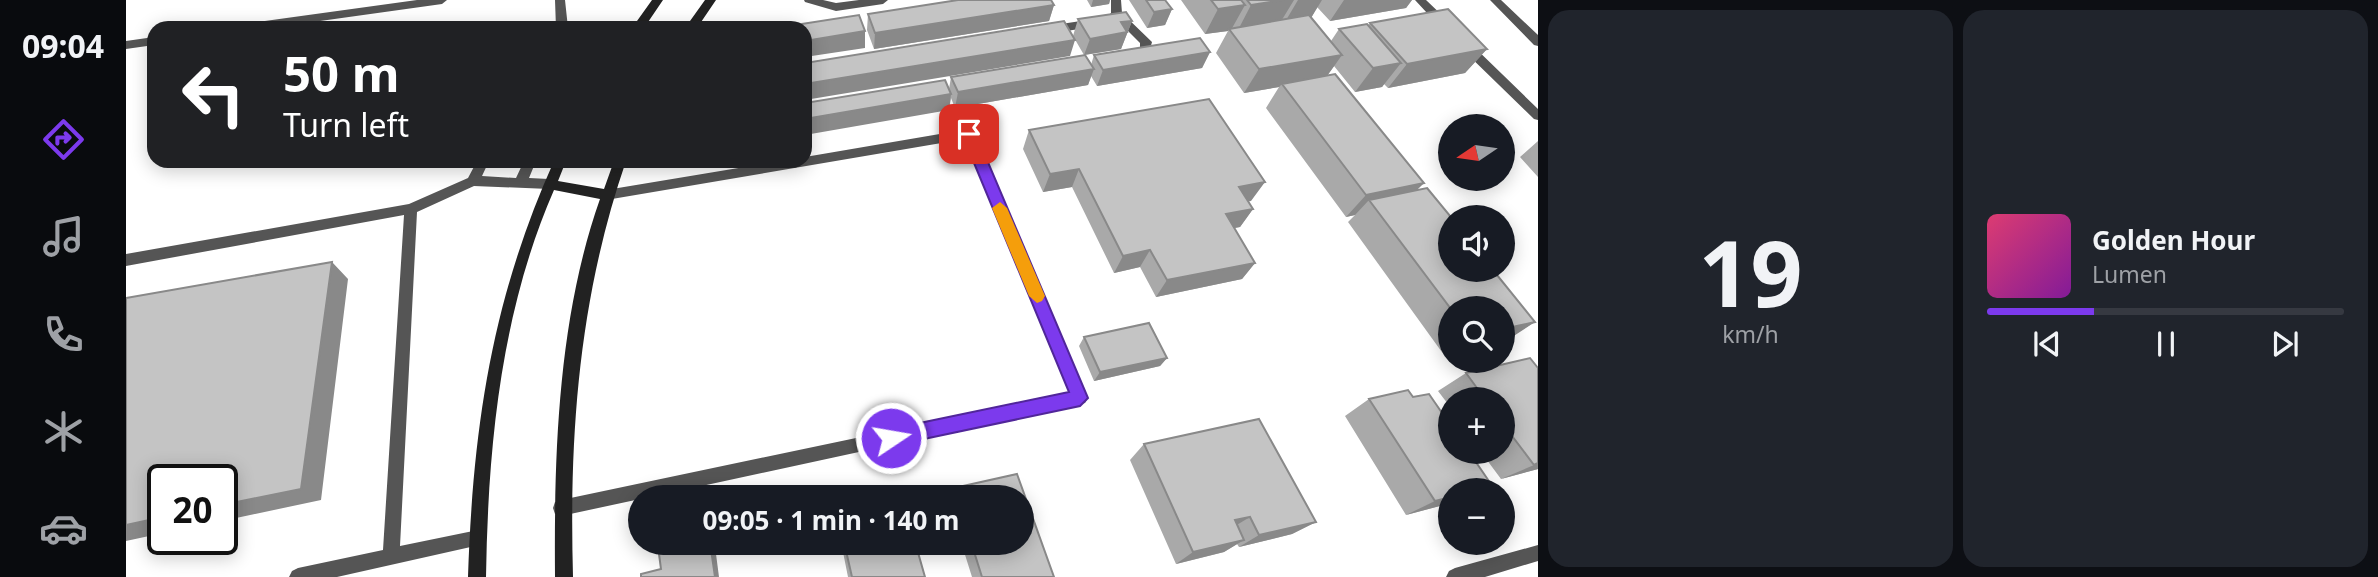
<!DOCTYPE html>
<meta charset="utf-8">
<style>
body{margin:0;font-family:"Noto Sans",sans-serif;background:#20242c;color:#f1f3f6;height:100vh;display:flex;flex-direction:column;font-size:26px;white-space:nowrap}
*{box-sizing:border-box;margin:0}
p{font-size:23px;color:#9ea1a6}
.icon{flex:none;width:38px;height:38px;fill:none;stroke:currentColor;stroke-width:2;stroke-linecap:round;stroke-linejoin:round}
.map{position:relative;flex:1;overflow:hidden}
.sheet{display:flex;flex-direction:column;gap:10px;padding:10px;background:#0d0f14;width:840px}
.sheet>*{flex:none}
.hud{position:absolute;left:21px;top:21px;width:665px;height:147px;border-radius:21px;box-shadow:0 4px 18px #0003;background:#202124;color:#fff;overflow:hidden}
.needle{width:46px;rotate:257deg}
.fabs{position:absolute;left:1312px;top:114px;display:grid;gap:14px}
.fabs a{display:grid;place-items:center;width:77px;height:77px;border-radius:50%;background:#171b24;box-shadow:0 4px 18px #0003;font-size:35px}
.speed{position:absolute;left:21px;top:464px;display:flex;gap:14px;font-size:35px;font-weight:700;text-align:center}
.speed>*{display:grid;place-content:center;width:91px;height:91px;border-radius:50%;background:#171b24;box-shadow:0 4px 18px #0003;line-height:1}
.speed .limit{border:4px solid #111;border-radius:10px;background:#fff;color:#111}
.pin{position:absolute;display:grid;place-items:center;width:60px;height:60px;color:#fff;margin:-30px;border-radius:14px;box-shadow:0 4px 10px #0006}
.me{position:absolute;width:77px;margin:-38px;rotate:78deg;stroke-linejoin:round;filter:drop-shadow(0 0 5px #0008)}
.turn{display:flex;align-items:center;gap:24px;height:147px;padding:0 21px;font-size:32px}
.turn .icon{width:91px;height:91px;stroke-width:2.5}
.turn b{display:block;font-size:49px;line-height:60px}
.sheet .card{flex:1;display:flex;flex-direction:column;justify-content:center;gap:10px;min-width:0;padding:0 24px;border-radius:21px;background:#20242c}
.sheet .dial{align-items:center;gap:0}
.dial b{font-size:91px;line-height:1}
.song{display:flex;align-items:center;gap:21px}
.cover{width:84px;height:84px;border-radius:10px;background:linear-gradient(135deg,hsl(340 70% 55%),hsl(290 70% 35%))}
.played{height:7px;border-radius:4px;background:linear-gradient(90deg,#7c3aed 30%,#363941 30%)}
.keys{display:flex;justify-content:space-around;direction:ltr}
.sheet .tiles{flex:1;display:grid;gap:10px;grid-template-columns:repeat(2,1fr)}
.trip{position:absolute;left:502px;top:485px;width:406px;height:70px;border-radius:35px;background:#171b24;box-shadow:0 4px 18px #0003;font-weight:700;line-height:70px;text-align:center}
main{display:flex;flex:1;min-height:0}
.tab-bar{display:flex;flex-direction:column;width:126px;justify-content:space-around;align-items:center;background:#090b0e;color:#9ea1a6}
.tab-bar .icon{width:49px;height:49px}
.tab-bar .active{color:#7c3aed}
.tab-bar b{font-size:32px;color:#f1f3f6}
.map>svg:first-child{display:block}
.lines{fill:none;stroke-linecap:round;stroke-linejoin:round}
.lane{fill:#555;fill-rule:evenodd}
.secondary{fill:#222;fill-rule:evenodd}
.wall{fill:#a9a9a9}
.shaded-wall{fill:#898989}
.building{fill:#c4c4c4;stroke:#898989;stroke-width:2}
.route{fill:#7c3aed;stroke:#51269a;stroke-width:2}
.slow{fill:#f59e0b}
</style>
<main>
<nav class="tab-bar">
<b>09:04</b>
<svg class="icon active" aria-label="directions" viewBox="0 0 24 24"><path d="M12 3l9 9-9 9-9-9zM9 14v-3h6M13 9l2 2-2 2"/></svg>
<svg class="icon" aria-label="music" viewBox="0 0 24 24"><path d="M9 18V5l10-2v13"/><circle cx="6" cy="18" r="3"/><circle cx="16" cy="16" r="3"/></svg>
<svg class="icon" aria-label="phone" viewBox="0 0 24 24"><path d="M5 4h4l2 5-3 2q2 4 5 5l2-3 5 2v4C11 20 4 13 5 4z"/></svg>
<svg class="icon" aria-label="climate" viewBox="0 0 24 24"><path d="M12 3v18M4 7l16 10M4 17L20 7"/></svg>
<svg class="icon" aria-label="car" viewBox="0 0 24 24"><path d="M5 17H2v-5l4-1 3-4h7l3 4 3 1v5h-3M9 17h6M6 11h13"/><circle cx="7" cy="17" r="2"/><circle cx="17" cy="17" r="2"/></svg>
</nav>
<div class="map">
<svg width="1412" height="577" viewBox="0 0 1412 577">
<rect width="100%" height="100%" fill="#fff"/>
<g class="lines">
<path class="lane" d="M 291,0 L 321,0 L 316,4 L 144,28 L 112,28 L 118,24 Z
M 429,0 L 439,0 L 442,28 L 430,28 Z
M 678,0 L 697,0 L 710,3 L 733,0 L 762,0 L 757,4 L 710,11 L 679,2 Z
M 985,0 L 995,0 L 996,13 L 1026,42 L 1023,53 L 1004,59 L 1000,58 L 1000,52 L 1014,48 L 1014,43 L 991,20 L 984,24 L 922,34 L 916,30 L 922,26 L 981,17 L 985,13 Z
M 1289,0 L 1300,0 L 1322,21 L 1322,27 L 1314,27 Z
M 1364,0 L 1375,0 L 1412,35 L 1412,46 L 1408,45 Z
M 28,37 L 28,45 L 0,49 L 0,41 Z
M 1340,42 L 1344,43 L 1412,109 L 1412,120 L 1408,119 L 1336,49 L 1336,43 Z
M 843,129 L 849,134 L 962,398 L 959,403 L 525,497 L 514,497 L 514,499 L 435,516 L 429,514 L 427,508 L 429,502 L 435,500 L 944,393 L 839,139 L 480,200 L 474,195 L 480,190 L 654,161 L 679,161 L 679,157 Z
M 351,161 L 363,161 L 356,176 L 390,178 L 398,161 L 410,161 L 403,178 L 423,179 L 429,184 L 423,189 L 348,186 L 291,212 L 274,546 L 352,530 L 358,532 L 360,538 L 358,544 L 211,577 L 163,577 L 166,571 L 172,568 L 257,550 L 278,215 L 0,266 L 0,254 L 283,204 L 342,178 Z
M 1412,545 L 1412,561 L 1359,577 L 1320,577 L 1323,571 L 1329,568 Z"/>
<path class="secondary" d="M 526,0 L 537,0 L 518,28 L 506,28 Z
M 579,0 L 590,0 L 571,28 L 559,28 Z
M 428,161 L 440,161 L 432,181 L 478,189 L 488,161 L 500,161 C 453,298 443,433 447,577 L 429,577 C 428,452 432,318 474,199 L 428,190 C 375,311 362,446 360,577 L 342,577 C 347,426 366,299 428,161 Z"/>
</g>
<path class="wall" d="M 961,0 L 984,0 L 983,4 L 965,7 Z
M 1003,0 L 1039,0 L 1046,9 L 1039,25 L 1021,28 Z
M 1055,0 L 1286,0 L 1280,8 L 1204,21 L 1191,7 L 1185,18 L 1205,41 L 1213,29 L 1241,24 L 1242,26 L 1244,23 L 1322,9 L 1361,49 L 1339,73 L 1262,88 L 1258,84 L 1256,87 L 1229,92 L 1208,66 L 1201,75 L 1209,74 L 1298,183 L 1290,190 L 1301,188 L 1325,217 L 1325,270 L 1367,270 L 1409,322 L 1377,341 L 1377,308 L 1325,308 L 1325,353 L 1318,355 L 1222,222 L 1229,215 L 1220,217 L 1140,108 L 1153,87 L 1118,93 L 1090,53 L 1102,31 L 1079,34 Z
M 928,5 L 923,21 L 748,49 L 741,30 L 742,14 Z
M 952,19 L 1006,21 L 995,49 L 958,55 L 947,36 Z
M 1084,52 L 1076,68 L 971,86 L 965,76 L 962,85 L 829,108 L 825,98 L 823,110 L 823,89 L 825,77 L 965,65 L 968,55 Z
M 903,130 L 1125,201 L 1122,201 L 1127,209 L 1114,227 L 1108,228 L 1129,263 L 1116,279 L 1030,297 L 1014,267 L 988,273 L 946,187 L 917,192 L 897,149 Z
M 1412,141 L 1412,177 L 1394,157 Z
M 958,337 L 1041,358 L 1034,366 L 968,381 L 953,346 Z
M 1404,358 L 1412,368 L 1412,469 L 1375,479 L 1355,452 L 1377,452 L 1377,399 L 1325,399 L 1325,408 L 1312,391 L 1340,373 Z
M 1287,397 L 1325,490 L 1325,503 L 1280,515 L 1219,416 L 1243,399 Z
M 1018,444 L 1190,522 L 1166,534 L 1113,547 L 1111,544 L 1098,552 L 1050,564 L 1004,460 Z
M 891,474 L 928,577 L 846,577 L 835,542 L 896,542 L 896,497 L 825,497 L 828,488 Z
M 715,542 L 789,542 L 799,577 L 722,577 Z"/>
<path class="shaded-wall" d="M 967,0 L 984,0 L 983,4 L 965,7 Z
M 1158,0 L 1168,0 L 1154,23 L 1112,30 L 1125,5 Z
M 1172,0 L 1196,0 L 1185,18 L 1159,22 Z
M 1218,0 L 1286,0 L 1280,8 L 1204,21 Z
M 928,5 L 923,21 L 748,49 L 749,33 Z
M 1119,5 L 1105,30 L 1103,29 L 1102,31 L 1079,34 L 1092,9 Z
M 1046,9 L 1039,25 L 1021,28 L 1028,12 Z
M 1006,21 L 995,49 L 958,55 L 964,39 L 995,22 Z
M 739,31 L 739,48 L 679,57 L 679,41 Z
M 949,40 L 944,56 L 679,100 L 679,84 Z
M 1361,49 L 1339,73 L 1262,88 L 1281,64 Z
M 1084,52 L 1076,68 L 971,86 L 977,70 Z
M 1216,55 L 1199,79 L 1156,84 L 1153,87 L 1118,93 L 1133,69 Z
M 1275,63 L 1256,87 L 1229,92 L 1247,68 Z
M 968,69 L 962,85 L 829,108 L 832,92 Z
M 825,94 L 823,110 L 679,135 L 679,119 Z
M 953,169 L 946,187 L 917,192 L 924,174 Z
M 1139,182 L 1125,201 L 1100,205 L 1113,187 Z
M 1298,183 L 1276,205 L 1243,200 L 1229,215 L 1220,217 L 1240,195 Z
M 1127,209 L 1114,227 L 1087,232 L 1100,214 Z
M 1024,250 L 1014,267 L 988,273 L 997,256 Z
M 206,262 L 222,279 L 195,500 L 96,521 L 96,505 Z
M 1129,263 L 1116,279 L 1030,297 L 1041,280 Z
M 1409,322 L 1380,341 L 1377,341 L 1377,329 Z
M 1041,358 L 1034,366 L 968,381 L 974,372 Z
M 1412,463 L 1412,469 L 1375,479 L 1408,465 Z
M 1325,497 L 1325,503 L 1280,515 L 1309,501 Z
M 37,517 L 37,533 L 0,541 L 0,525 Z
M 1124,517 L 1104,529 L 1109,520 Z
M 1190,522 L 1166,534 L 1113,547 L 1133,535 Z
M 1118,540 L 1098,552 L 1050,564 L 1067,552 Z
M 584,542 L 590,554 L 593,577 L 589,577 Z"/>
<path class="building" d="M 832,0 L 925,0 L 928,5 L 749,33 L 742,14 Z
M 1020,0 L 1039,0 L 1046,9 L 1028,12 Z
M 1085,0 L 1115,0 L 1119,5 L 1092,9 Z
M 1121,0 L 1158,0 L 1125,5 Z
M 1322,9 L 1361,49 L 1281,64 L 1244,23 Z
M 1000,12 L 1006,21 L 995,22 L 1001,32 L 964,39 L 952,19 Z
M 733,15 L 739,31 L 679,41 L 679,28 L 650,28 Z
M 1183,15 L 1216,55 L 1133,69 L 1103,29 Z
M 938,21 L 949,40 L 679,84 L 679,63 Z
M 1241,24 L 1275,63 L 1247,68 L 1213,29 Z
M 1074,38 L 1084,52 L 977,70 L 968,55 Z
M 959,55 L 968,69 L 832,92 L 825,77 Z
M 1209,74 L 1298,183 L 1240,195 L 1156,84 Z
M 819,80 L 825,94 L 679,119 L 679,103 Z
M 1083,99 L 1139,182 L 1113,187 L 1127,209 L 1100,214 L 1129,263 L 1041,280 L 1024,250 L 997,256 L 953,169 L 924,174 L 903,130 Z
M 1301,188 L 1325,217 L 1325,270 L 1367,270 L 1409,322 L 1377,329 L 1377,308 L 1325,309 L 1243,200 Z
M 206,262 L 175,489 L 96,505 L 96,480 L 37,480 L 37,517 L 0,525 L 0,298 Z
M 1023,323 L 1041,358 L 974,372 L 958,337 Z
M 1404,358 L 1412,368 L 1412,463 L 1408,465 L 1377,424 L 1377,399 L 1359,399 L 1340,373 Z
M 1282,390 L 1287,397 L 1303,394 L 1325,426 L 1325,452 L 1343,452 L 1367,487 L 1354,490 L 1325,490 L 1325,497 L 1309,501 L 1243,399 Z
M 1133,419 L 1190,522 L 1133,535 L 1124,517 L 1109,520 L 1118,540 L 1067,552 L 1018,444 Z
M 891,474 L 928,577 L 856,577 L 845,542 L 896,542 L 896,497 L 831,497 L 828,488 Z
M 584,542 L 589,577 L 515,577 L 515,574 L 535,569 L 533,554 Z
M 718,542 L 789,542 L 799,577 L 726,577 Z"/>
<path class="route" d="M 843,129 L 850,134 L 962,398 L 954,406 L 765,446 L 759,443 L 756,438 L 759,432 L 765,429 L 943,392 L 836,134 Z"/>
<path class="slow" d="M 874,202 L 881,208 L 919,296 L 916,301 L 911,303 L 903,296 L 866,208 Z"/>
</svg>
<div class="fabs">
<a><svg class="needle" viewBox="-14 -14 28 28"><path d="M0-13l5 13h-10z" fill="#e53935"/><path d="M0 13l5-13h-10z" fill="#9ea1a6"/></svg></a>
<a><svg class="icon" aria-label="sound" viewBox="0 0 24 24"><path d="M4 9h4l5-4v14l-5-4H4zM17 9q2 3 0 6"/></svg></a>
<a><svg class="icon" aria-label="search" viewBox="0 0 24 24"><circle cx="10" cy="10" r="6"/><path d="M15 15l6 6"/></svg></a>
<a>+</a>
<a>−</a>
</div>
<div class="speed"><div class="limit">20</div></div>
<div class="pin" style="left:843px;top:134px;background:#d93025"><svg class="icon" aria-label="arrive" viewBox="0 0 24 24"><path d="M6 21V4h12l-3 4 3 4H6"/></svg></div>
<svg class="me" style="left:765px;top:438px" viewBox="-20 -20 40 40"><circle r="17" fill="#7c3aed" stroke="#fff" stroke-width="3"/><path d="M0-11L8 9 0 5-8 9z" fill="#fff"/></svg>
<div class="trip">09:05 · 1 min · 140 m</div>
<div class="hud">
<div class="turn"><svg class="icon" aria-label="left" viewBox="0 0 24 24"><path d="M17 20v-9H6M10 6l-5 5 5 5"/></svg><div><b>50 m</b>Turn left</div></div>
</div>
</div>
<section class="sheet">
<div class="tiles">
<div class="card dial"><b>19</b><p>km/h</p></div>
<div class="card">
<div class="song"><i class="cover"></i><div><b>Golden Hour</b><p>Lumen</p></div></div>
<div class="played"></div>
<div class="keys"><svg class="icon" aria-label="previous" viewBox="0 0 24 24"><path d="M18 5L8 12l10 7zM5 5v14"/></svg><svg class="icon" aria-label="pause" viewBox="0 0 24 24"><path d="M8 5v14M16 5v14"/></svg><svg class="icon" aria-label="next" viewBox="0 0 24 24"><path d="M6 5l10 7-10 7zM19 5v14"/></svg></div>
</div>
</div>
</section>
</main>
